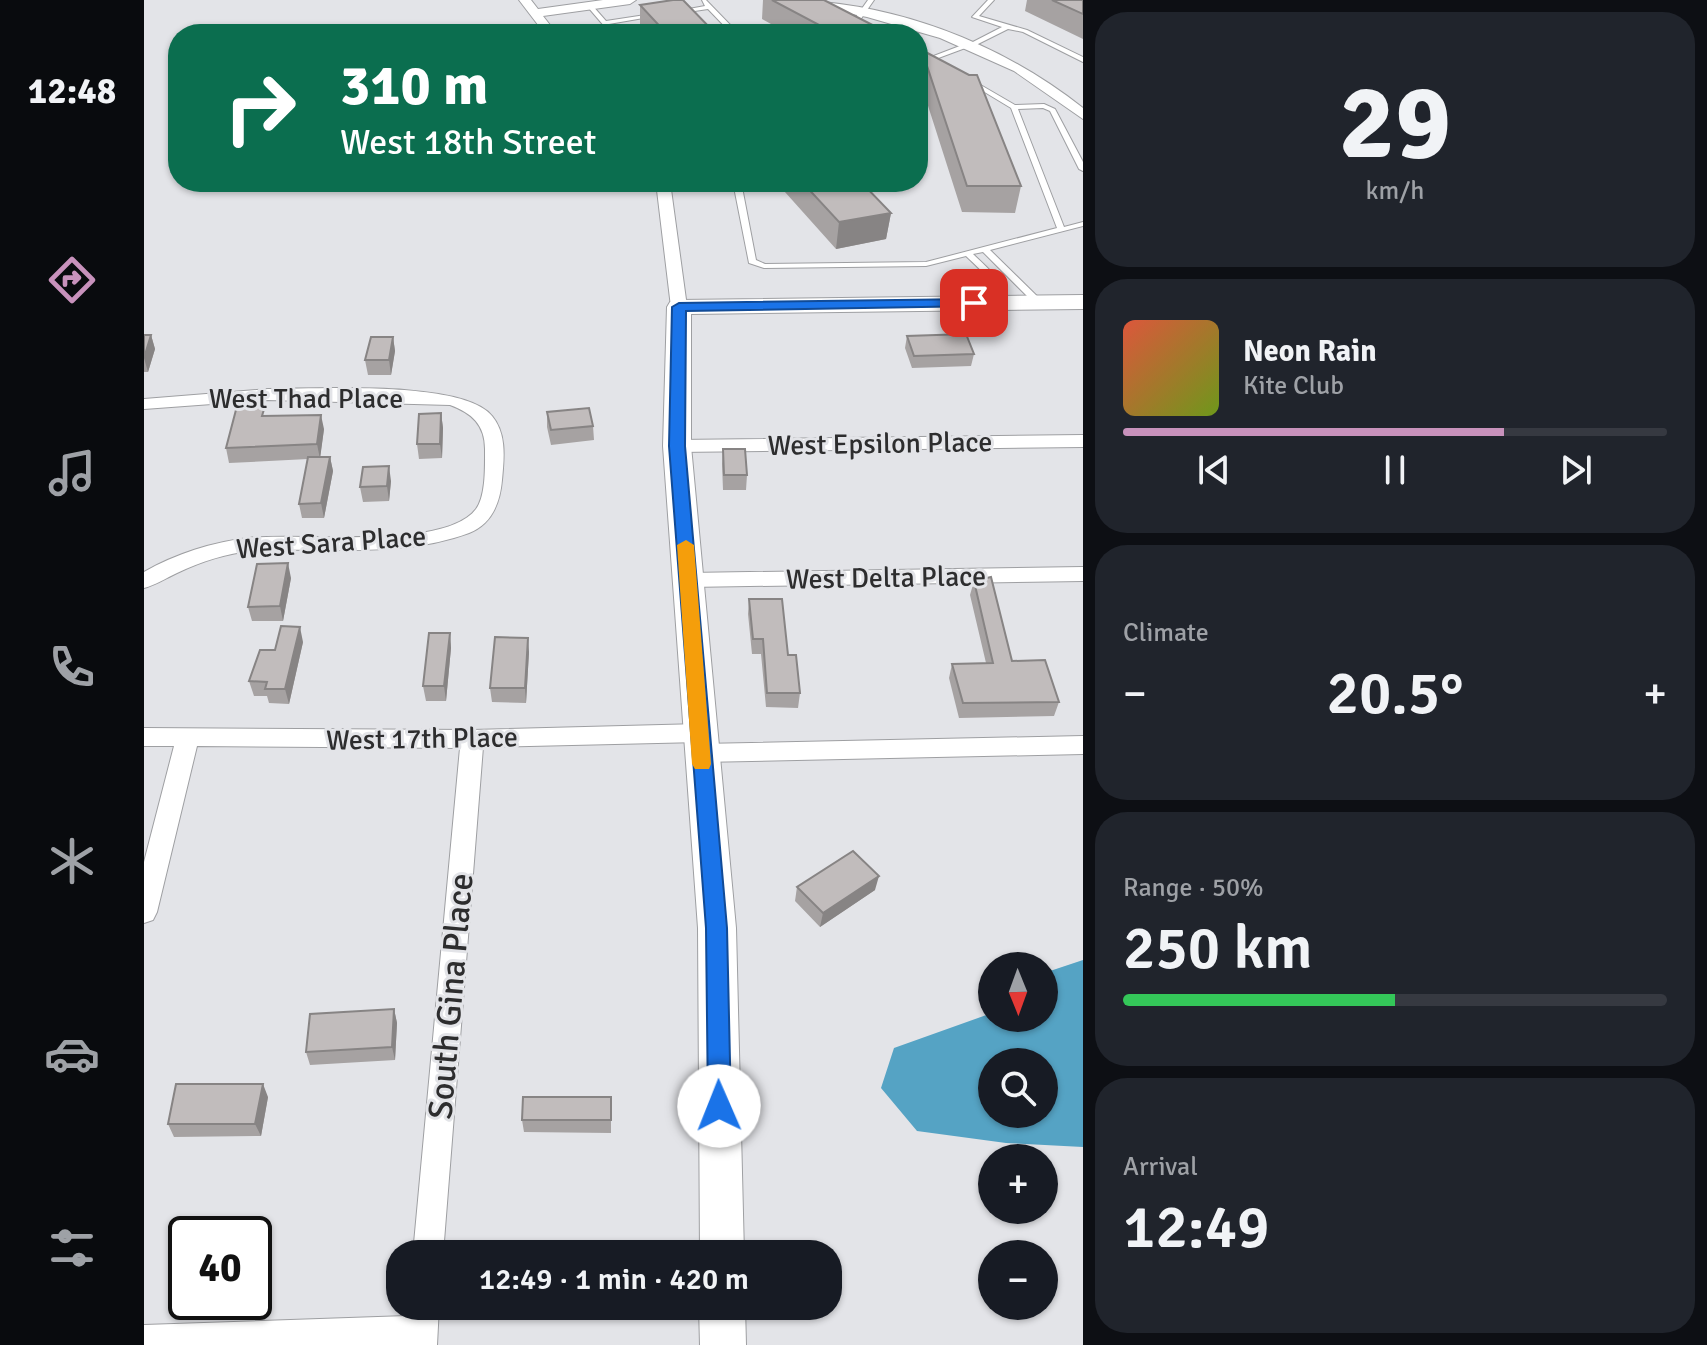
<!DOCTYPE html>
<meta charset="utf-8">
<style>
body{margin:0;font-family:Signika,sans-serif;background:#20242c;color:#f1f3f6;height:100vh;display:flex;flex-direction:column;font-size:30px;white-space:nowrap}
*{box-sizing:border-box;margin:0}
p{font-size:26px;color:#9ea1a6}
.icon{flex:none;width:44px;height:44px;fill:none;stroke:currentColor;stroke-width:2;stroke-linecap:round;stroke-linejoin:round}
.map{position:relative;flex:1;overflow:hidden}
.drawer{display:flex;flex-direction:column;gap:12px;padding:12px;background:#0d0f14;width:624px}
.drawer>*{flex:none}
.guide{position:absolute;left:24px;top:24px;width:760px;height:168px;border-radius:32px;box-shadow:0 2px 6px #0004;background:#0b6e4f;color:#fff;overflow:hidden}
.needle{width:52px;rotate:179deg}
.tools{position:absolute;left:834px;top:952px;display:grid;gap:16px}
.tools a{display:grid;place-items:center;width:80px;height:80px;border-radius:50%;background:#171b24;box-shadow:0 2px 6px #0004;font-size:40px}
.speed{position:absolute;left:24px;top:1216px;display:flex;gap:16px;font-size:40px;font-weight:700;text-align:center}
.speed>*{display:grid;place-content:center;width:104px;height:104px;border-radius:50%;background:#171b24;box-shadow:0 2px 6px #0004;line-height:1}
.speed .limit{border:4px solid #111;border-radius:12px;background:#fff;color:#111}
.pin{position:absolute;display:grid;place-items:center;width:68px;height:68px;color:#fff;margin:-34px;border-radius:16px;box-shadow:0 4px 12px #0006}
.me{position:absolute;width:88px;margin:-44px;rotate:359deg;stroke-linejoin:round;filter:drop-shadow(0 0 6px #0008)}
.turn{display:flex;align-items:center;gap:28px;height:168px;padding:0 40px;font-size:36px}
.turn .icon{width:104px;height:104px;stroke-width:2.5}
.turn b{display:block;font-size:56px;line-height:68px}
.big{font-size:60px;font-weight:600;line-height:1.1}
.drawer .tile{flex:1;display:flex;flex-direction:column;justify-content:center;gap:12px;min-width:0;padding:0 28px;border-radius:32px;background:#20242c}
.drawer .dial{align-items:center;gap:0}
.dial b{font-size:104px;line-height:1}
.song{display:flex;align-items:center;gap:24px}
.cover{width:96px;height:96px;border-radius:12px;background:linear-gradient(135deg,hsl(10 70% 55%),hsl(80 70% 35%))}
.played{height:8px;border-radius:4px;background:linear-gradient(90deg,#c892bc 70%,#363941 70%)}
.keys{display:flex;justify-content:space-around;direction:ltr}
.heat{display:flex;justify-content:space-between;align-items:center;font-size:44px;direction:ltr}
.charge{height:12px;border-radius:6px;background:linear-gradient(90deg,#34c759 50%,#363941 0)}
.trip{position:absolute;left:242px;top:1240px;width:456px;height:80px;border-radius:32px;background:#171b24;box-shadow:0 2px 6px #0004;font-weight:600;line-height:80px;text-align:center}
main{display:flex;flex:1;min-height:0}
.dock{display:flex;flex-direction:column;width:144px;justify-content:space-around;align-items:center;background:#090b0e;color:#9ea1a6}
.dock .icon{width:56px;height:56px}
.dock .active{color:#c892bc}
.dock b{font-size:36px;color:#f1f3f6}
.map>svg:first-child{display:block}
.water{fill:#55a3c4;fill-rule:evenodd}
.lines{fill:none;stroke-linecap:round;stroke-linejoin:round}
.lane-casing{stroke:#9e9fa2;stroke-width:2}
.street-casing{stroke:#9e9fa2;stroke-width:2}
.secondary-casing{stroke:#9e9fa2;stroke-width:2}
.lane{fill:#fff;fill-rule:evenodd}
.street{fill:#fff;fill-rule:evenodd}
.secondary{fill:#fff;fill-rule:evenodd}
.wall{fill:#a6a2a2}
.shaded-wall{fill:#878484}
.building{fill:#c1bcbc;stroke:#878484;stroke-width:2}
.route{fill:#1a73e8;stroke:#114b97;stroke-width:2}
.slow{fill:#f59e0b}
.labels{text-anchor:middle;stroke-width:6;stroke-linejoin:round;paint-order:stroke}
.street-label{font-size:28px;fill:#2d2d2e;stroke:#e3e4e8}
.near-street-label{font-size:34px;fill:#2d2d2e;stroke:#e3e4e8}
</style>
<main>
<nav class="dock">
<b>12:48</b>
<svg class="icon active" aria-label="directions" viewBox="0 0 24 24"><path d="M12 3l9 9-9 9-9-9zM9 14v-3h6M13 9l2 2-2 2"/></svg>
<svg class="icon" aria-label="music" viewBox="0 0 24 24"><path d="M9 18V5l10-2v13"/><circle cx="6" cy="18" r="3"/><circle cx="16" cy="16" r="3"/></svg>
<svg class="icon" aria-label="phone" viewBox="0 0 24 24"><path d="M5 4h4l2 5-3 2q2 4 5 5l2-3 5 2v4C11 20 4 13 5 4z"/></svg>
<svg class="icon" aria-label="climate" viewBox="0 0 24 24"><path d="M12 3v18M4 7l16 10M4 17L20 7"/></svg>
<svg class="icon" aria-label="car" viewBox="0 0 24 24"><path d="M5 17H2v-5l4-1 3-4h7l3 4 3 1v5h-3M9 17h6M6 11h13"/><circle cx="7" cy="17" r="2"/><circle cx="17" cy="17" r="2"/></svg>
<svg class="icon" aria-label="filters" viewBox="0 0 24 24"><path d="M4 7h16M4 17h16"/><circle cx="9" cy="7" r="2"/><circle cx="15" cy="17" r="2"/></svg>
</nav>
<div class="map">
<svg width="939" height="1345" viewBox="0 0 939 1345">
<rect width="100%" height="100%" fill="#e3e4e8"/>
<path class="water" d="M 939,960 L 939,1147 L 862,1143 L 773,1131 L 737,1088 L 750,1048 L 848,1013 L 848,1018 L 900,1018 L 900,973 ZM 848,1062 L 900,1062 L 900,1114 L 848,1114 Z"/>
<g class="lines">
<defs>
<path id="lane" d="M 558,0 L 562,0 L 595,34 L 588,34 L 564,9 L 537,13 L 534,11 L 561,6 Z
M 724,0 L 730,0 L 714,23 L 737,34 L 729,34 L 707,24 Z
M 844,0 L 850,0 L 835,16 L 883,30 L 939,57 L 939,62 L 879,32 L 864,29 L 828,47 L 824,47 L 789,60 L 785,60 L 774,55 L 774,50 L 787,57 L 821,44 L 825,44 L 858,27 L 828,17 Z
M 443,4 L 447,4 L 462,21 L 508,14 L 511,16 L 465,24 L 473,34 L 467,34 L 443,6 Z
M 824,80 L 828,80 L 871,105 L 900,104 L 911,109 L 939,162 L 939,171 L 935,169 L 906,111 L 899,108 L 874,109 L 920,227 L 939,222 L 939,226 L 846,250 L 897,300 L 897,304 L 891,304 L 839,252 L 829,254 C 843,268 865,284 862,305 L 856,305 C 851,282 839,272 822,256 L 782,266 L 620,268 L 605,263 L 589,182 L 597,182 L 612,260 L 621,264 L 782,262 L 913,228 L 867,108 L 824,82 Z"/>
<path id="street" d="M 375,0 L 387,0 L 394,9 L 459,0 L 492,0 L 486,4 L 399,16 L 413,34 L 401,34 Z
M 638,0 C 745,0 856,42 939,108 L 939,119 L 870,71 L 796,38 L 723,17 Z
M 512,182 L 526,182 L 543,307 L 535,312 L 527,307 Z
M 124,389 C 171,389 320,380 348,416 C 363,434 360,458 358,480 C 356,503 348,524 325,533 C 255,559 181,546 108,551 C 83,553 56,562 33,573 C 22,578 12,585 0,588 L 0,572 C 31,554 69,542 104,538 C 153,532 301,551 332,509 C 342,496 341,466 341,449 C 341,425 328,413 306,405 L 124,400 L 0,409 L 0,399 Z
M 939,435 L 939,447 L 533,452 L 524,446 L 533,440 Z
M 939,567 L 939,581 L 545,587 L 538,585 L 535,580 L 538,575 L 545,573 Z
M 556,724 L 564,727 L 567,733 L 564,739 L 556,742 L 339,747 L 299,1254 L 269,1254 L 316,748 L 53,746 L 13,912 L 9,920 L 0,923 L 0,862 L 30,746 L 0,746 L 0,728 L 328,730 Z
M 939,736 L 939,754 L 557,762 L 549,759 L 545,753 L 549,747 L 557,744 Z
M 263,1306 L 295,1306 L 293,1345 L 0,1345 L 0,1325 L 263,1316 Z"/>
<path id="secondary" d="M 939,295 L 939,309 L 547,314 L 547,446 L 592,928 L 600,1254 L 556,1254 L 554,928 L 519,446 L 523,307 L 526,302 L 535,300 Z
M 555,1306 L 601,1306 L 602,1345 L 556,1345 Z"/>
</defs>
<use href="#lane" class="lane-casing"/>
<use href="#street" class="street-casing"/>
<use href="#secondary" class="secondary-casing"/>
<use href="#lane" class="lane"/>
<use href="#street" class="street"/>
<use href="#secondary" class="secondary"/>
</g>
<path class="wall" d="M 619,0 L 680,0 L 746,34 L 645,34 L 618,19 Z
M 883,0 L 939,0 L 939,39 L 881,11 Z
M 496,5 L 572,34 L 500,34 L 496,29 Z
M 774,48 L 877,186 L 871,213 L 818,212 L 778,87 Z
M 632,182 L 717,182 L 747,213 L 742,239 L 692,249 Z
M 0,335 L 7,335 L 11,349 L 4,372 L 0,372 Z
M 763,336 L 830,354 L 827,366 L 768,368 L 761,348 Z
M 249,337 L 251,351 L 247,375 L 224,375 L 221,360 Z
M 403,412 L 449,426 L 450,440 L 407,445 L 403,427 Z
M 297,413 L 299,428 L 298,458 L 275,459 L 273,444 Z
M 123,416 L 180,429 L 176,457 L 186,457 L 189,471 L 180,518 L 158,518 L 155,504 L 164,459 L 85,463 L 82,448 Z
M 579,449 L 603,475 L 602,490 L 579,490 L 578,464 Z
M 247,481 L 245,501 L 219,502 L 216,487 Z
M 147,578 L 139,621 L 108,621 L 104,607 Z
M 830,581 L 868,661 L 915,702 L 910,716 L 815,718 L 805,678 L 808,664 L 842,663 L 826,595 Z
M 605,599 L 644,655 L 656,693 L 654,708 L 622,707 L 617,654 L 608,654 L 604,614 Z
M 306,633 L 307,648 L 302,701 L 282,701 L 279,686 Z
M 159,642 L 145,704 L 125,703 L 123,696 L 110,696 L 105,681 L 131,650 Z
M 385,652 L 382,703 L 348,702 L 346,688 Z
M 653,887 L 731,890 L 676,927 L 651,901 Z
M 250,1009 L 253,1023 L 251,1060 L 166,1065 L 162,1052 Z
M 124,1097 L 117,1136 L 30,1137 L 24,1124 Z
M 467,1097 L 467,1133 L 380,1132 L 378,1120 Z"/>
<path class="shaded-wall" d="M 782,63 L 778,87 L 774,89 L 774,65 Z
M 747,213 L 742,239 L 692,249 L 695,222 Z
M 7,335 L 11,349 L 4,372 L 0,358 Z
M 249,337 L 251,351 L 247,375 L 245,360 Z
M 297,413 L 299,428 L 298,458 L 296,444 Z
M 177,415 L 180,429 L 176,459 L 173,444 Z
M 186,457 L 189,471 L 180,518 L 177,503 Z
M 245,466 L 247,481 L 245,501 L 243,486 Z
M 144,563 L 147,578 L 139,621 L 136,606 Z
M 156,627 L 159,642 L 145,704 L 141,689 Z
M 306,633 L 307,648 L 302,701 L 300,686 Z
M 384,638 L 385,652 L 382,703 L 381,688 Z
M 735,876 L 731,890 L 676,927 L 679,913 Z
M 250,1009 L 253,1023 L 251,1060 L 248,1047 Z
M 119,1084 L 124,1097 L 117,1136 L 111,1124 Z"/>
<path class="building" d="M 529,0 L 539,0 L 572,34 L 523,34 L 496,5 Z
M 628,0 L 680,0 L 746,34 L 692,34 Z
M 908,0 L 939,0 L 939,14 Z
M 774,48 L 825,75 L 833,75 L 877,186 L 823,186 L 782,63 L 774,65 Z
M 658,182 L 717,182 L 747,213 L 695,222 Z
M 822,334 L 830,354 L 770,356 L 763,336 Z
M 0,335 L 7,335 L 0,358 Z
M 227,337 L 249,337 L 245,360 L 221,360 Z
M 93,406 L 121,406 L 118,416 L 177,415 L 173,444 L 82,448 Z
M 445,408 L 449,426 L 407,430 L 403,412 Z
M 297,413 L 296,444 L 273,444 L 275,414 Z
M 579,449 L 601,449 L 603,475 L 580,475 Z
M 164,457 L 186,457 L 177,503 L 155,504 Z
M 245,466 L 243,486 L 216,487 L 219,467 Z
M 144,563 L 136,606 L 104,607 L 113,564 Z
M 847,577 L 868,661 L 901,660 L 915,702 L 819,703 L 808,664 L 849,663 L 830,581 Z
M 605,599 L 638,599 L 644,655 L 652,655 L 656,693 L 623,693 L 619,639 L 609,639 Z
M 137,626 L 156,627 L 141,689 L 121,689 L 123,682 L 105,681 L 116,650 L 131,650 Z
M 285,633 L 306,633 L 300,686 L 279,686 Z
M 351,637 L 384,638 L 381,688 L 346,688 Z
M 709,851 L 735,876 L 679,913 L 653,887 Z
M 250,1009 L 248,1047 L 162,1052 L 166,1014 Z
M 32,1084 L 119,1084 L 111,1124 L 24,1124 Z
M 379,1097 L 467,1097 L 467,1120 L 378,1120 Z"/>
<path class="route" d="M 830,299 L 835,300 L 835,306 L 542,311 L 541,446 L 583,928 L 587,1106 L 584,1114 L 575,1117 L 567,1114 L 564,1106 L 562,928 L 525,446 L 528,307 L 535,303 Z"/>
<path class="slow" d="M 542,540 L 550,545 L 567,764 L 565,769 L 551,769 L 548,764 L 533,545 Z"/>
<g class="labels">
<g class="street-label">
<text x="162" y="408">West Thad Place</text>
<text transform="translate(736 443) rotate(-1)" y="10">West Epsilon Place</text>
<text transform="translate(187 542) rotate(-4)" y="10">West Sara Place</text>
<text transform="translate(742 577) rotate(-1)" y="10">West Delta Place</text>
<text transform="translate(278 738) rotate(-1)" y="10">West 17th Place</text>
</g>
<g class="near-street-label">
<text transform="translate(306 996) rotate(-85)" y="12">South Gina Place</text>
</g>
</g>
</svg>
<div class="tools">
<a><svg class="needle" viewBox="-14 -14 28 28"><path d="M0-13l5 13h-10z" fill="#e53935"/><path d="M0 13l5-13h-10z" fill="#9ea1a6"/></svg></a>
<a><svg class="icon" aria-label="search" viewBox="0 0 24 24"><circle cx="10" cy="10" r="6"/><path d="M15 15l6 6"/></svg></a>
<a>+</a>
<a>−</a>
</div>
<div class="speed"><div class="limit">40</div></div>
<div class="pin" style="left:830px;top:303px;background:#d93025"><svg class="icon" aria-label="arrive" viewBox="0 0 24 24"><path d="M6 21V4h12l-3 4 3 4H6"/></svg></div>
<svg class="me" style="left:575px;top:1106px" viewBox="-20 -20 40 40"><circle r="19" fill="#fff"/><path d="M0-13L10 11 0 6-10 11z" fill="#1a73e8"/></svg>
<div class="trip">12:49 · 1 min · 420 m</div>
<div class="guide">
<div class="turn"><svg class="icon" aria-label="right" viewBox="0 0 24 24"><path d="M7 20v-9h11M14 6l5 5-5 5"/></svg><div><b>310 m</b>West 18th Street</div></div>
</div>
</div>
<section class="drawer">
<div class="tile dial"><b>29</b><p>km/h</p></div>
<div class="tile">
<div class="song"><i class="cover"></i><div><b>Neon Rain</b><p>Kite Club</p></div></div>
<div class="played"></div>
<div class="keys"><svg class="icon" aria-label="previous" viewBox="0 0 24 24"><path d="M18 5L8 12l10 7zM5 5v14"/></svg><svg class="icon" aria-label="pause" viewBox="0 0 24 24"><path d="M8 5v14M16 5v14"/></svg><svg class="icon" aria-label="next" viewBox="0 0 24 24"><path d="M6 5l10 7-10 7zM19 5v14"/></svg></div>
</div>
<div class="tile"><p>Climate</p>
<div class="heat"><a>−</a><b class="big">20.5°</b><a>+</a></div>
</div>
<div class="tile"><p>Range · 50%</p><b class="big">250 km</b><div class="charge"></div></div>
<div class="tile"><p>Arrival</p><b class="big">12:49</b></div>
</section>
</main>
